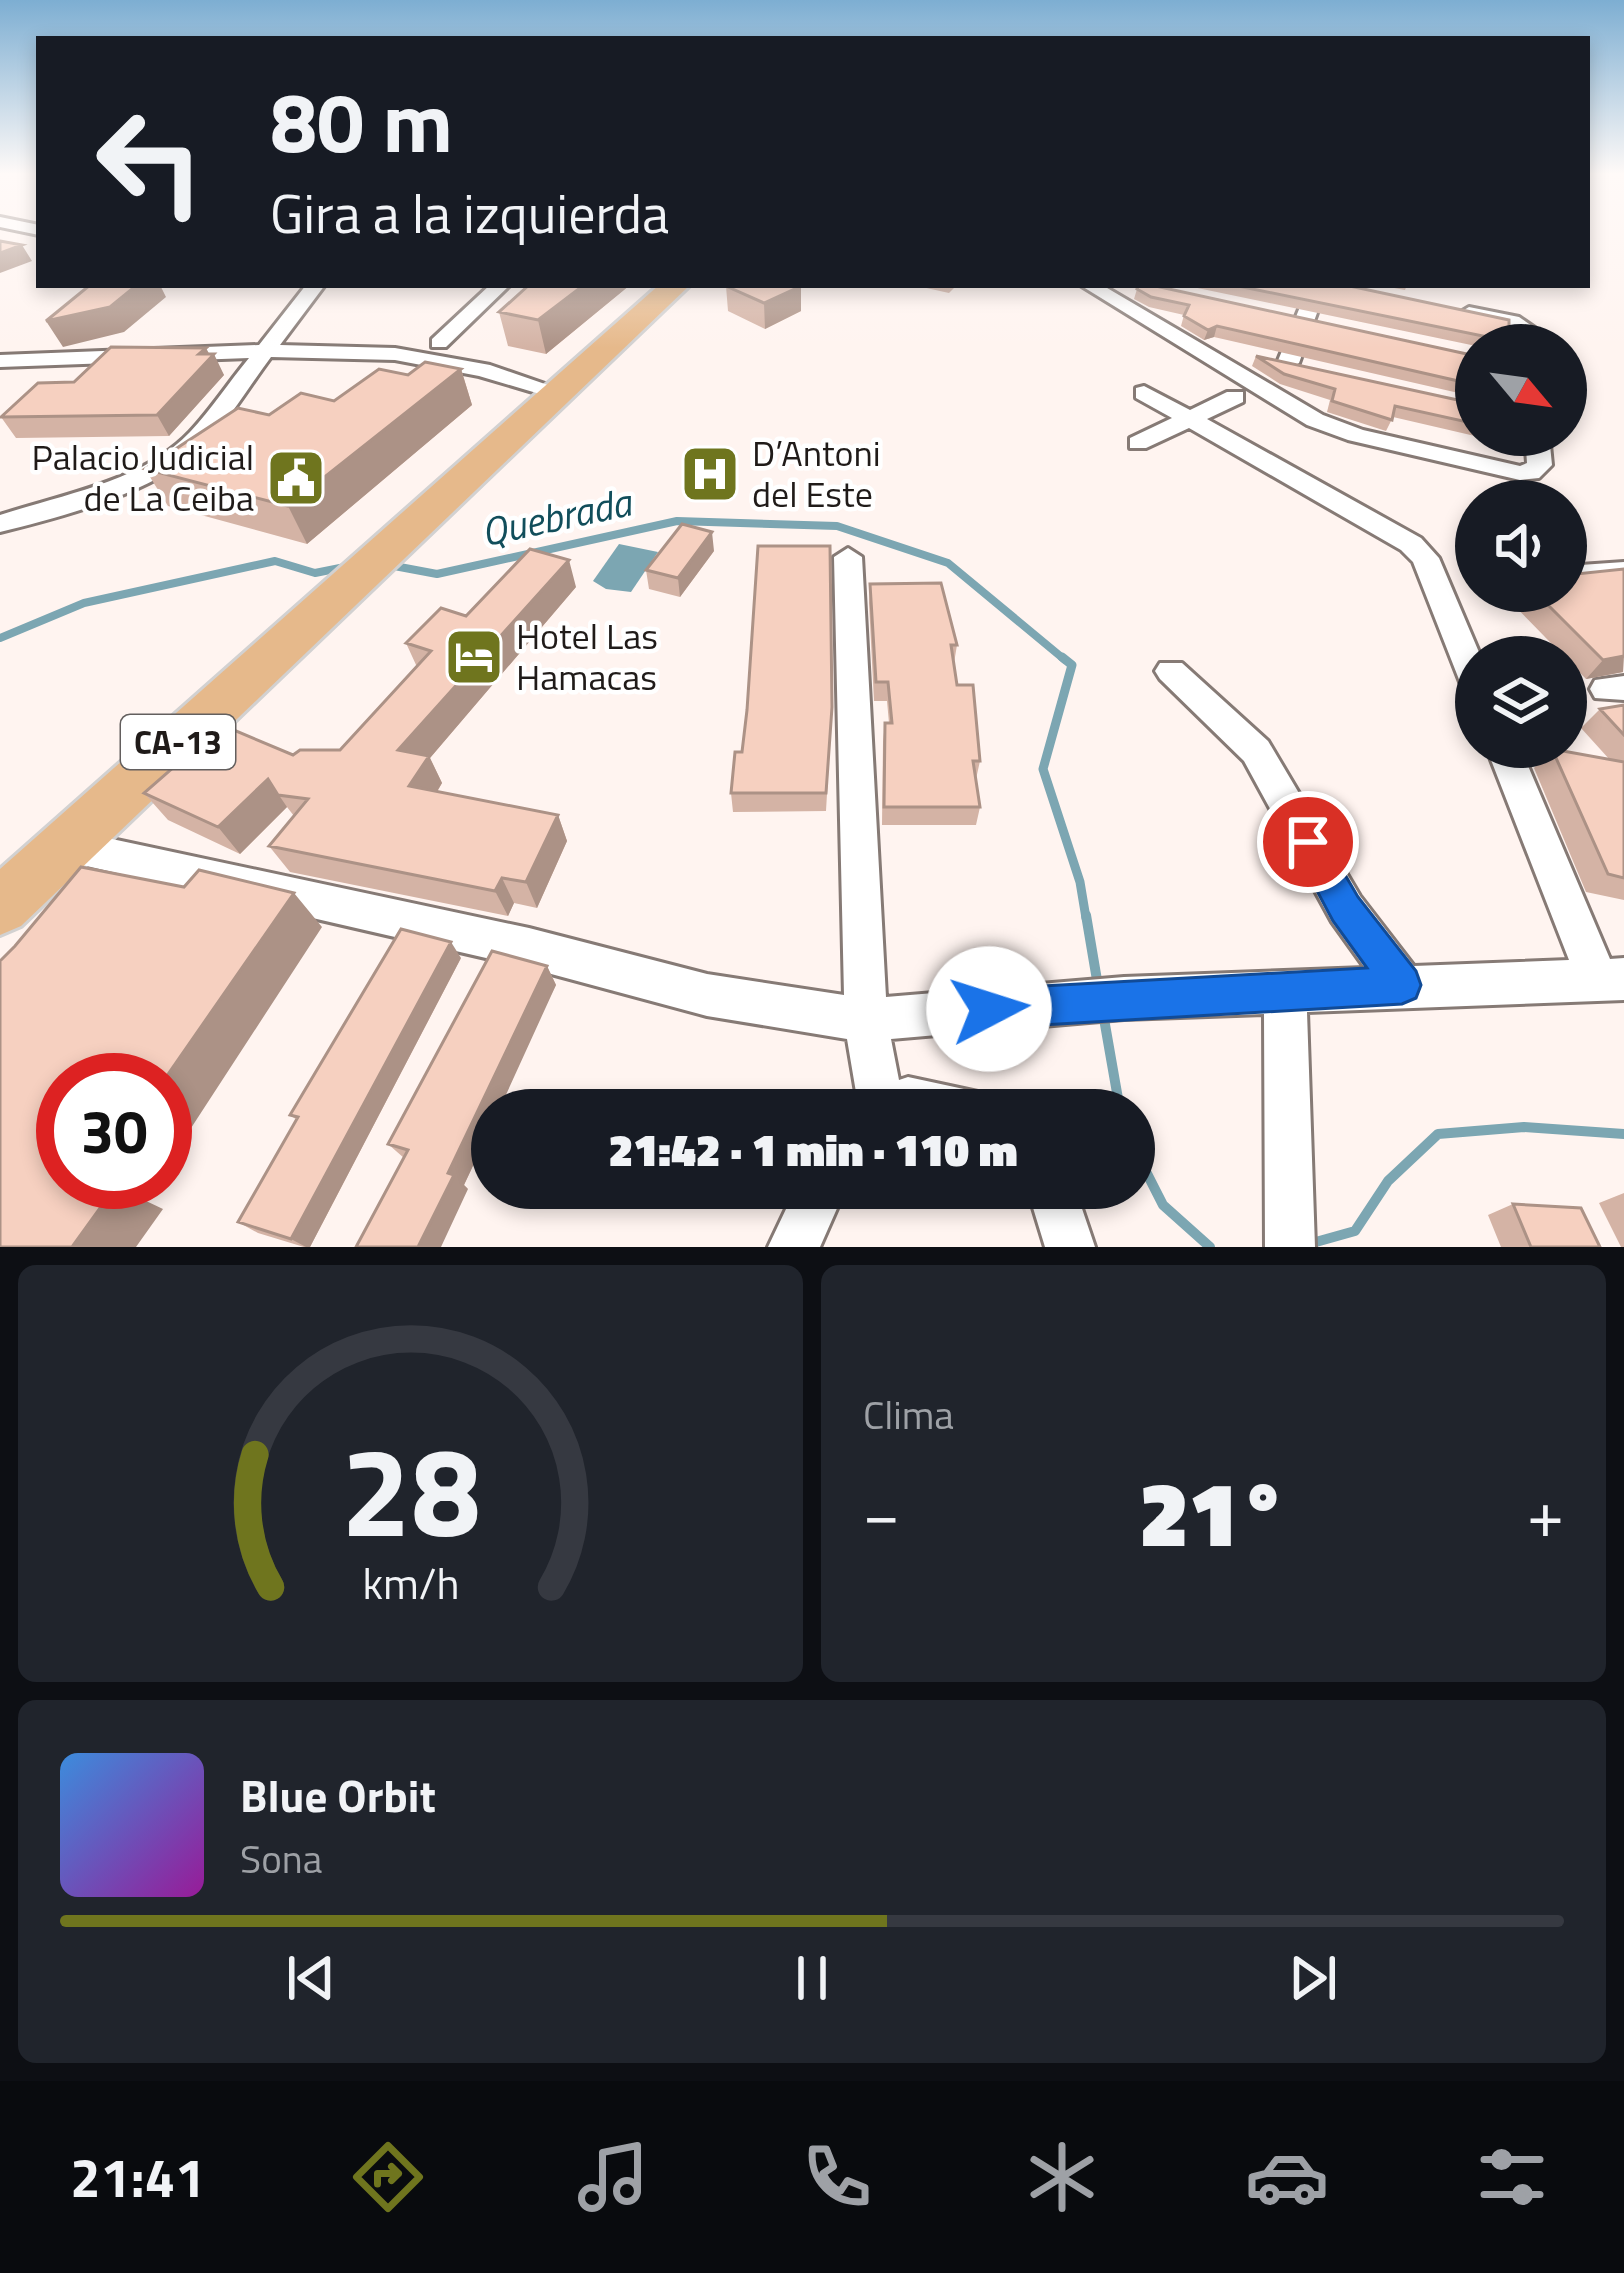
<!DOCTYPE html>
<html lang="es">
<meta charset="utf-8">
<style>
body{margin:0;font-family:"Titillium Web",sans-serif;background:#20242c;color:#f1f3f6;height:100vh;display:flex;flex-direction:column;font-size:45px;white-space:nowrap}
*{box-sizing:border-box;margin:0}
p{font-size:39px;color:#9ea1a6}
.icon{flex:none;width:66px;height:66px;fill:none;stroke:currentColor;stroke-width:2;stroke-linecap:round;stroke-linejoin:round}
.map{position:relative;height:1247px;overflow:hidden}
.drawer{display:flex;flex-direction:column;gap:18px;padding:18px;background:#0d0f14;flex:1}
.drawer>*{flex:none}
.top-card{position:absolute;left:36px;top:36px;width:1554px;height:252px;border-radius:0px;box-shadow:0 6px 18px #0003;background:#171b24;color:#f1f3f6;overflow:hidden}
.needle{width:78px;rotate:119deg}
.tools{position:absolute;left:1455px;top:324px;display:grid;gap:24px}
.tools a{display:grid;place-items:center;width:132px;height:132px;border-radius:50%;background:#171b24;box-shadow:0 6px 18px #0003;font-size:60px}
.speed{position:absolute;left:36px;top:1053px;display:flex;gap:24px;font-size:60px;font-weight:700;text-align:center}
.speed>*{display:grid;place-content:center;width:156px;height:156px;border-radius:50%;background:#171b24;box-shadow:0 6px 18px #0003;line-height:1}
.speed .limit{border:18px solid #d22;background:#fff;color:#111}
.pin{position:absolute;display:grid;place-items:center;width:102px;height:102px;color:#fff;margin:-51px;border:6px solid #fff;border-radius:50%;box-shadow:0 3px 12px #0007}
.me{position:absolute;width:132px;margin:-66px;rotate:85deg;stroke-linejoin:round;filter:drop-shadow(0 0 9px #0008)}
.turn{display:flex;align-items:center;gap:42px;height:252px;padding:0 36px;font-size:54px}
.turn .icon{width:156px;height:156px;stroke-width:2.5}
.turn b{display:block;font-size:84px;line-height:102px}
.big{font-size:90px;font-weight:800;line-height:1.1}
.drawer .widget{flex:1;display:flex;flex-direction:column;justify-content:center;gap:18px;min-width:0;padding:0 42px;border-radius:18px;background:#20242c}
.drawer .dial{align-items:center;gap:0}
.dial svg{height:312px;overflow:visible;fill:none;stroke:#363941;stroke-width:7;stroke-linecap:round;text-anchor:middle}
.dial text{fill:#f1f3f6;stroke:none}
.song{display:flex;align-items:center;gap:36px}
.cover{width:144px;height:144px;border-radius:18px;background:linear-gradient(135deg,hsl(210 70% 55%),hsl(300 70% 35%))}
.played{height:12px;border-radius:6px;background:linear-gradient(90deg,#6f751e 55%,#363941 55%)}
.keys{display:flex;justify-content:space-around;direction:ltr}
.heat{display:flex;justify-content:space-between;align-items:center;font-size:66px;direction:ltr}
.drawer .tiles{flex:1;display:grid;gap:18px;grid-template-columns:1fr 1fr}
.widget:last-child{grid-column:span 2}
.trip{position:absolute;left:471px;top:1089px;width:684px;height:120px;border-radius:60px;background:#171b24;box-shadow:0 6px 18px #0003;font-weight:800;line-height:120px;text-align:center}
.tab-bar{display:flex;height:192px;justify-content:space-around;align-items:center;background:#090b0e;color:#9ea1a6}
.tab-bar .icon{width:84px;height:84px}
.tab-bar .on{color:#6f751e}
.tab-bar b{font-size:54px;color:#f1f3f6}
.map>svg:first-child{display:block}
.water{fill:#7ca6b2}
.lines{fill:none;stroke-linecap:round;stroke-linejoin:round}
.stream-far2{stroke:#7ca6b2;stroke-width:8}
.stream-far1{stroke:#7ca6b2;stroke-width:9}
.stream{stroke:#7ca6b2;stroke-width:10}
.street-casing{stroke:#867a75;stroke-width:6}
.primary-casing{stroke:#d2d1d1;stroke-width:6}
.street{fill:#fff;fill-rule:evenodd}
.primary{fill:#e6b98b;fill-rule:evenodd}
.wall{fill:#d4b3a5}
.shaded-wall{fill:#ac9286}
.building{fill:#f6d0c0;stroke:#ac9286;stroke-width:3}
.route{fill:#1a73e8;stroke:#114b97;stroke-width:3}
.labels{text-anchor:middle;stroke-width:9;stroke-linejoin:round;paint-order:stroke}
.shield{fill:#fff;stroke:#635f5e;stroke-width:3}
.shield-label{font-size:33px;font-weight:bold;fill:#201b19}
.poi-label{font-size:36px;fill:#201b19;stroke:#fff;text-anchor:start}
.water-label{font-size:39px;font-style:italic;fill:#114e5b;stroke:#fff}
</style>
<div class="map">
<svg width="1624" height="1247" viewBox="0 0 1624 1247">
<rect width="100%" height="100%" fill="#fff4f0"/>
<path class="water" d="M 619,544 L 658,552 L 631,592 L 606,589 L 593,581 Z"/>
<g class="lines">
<path class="stream-far2" d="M 389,565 L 437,574 L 677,521 L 837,526 L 948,563 L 1065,660
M 0,638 L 84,603 L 275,561 L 315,573 L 345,567"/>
<path class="stream-far1" d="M 1062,657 L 1072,665 L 1043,769 L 1080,882 L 1086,918"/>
<path class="stream" d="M 1086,915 L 1098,986
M 1103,1013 L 1120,1110
M 1134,1148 L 1163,1205 L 1210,1247
M 1305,1245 L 1355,1231 L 1388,1181 L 1438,1134 L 1524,1127 L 1624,1134"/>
<defs>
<path id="street" d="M 0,217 L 39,225 L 39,235 L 0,227 Z
M 306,285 L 325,285 L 280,345 L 395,348 L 490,365 L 571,393 L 560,400 L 479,376 L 395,360 L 271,357 C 249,386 229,421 203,446 C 154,493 65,516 0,532 L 0,515 C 61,495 144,481 190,432 C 211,410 229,382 249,358 L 0,367 L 0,355 L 259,345 Z
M 490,285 L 510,285 L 446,347 L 432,347 L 432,339 Z
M 1080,285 L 1102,285 L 1323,415 L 1363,430 L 1520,466 L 1527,463 L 1525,435 L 1549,435 L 1552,465 L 1539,478 L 1520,480 L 1348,440 L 1307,425 Z
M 1309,285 L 1327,285 L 1299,363 L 1288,369 L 1280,368 L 1277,363 Z
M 1469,307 L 1519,317 L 1535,328 L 1539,345 L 1519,345 L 1518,334 L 1506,326 L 1462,317 L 1459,313 Z
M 1144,386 L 1190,410 L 1227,392 L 1243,392 L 1243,402 L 1207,419 L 1421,538 L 1439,558 L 1481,657 L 1476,657 L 1476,694 L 1465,691 L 1460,682 L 1413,562 L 1401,550 L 1189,428 L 1146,448 L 1130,448 L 1130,438 L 1172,418 L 1136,398 L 1136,388 Z
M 848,548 L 862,557 L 886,997 L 1124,977 L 1365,968 L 1332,922 L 1244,761 L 1160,679 L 1155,671 L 1160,663 L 1182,663 L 1268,741 L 1360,896 L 1414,966 L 1569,960 L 1486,747 L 1520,747 L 1610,959 L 1624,958 L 1624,1000 L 1307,1012 L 1315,1247 L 1265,1247 L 1264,1014 L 1124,1019 L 891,1039 L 899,1080 L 908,1077 L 987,1094 L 994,1110 L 859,1110 L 847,1039 L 707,1016 L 529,968 L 65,861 L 52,857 L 46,845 L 52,833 L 65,829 L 529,928 L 707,974 L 844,995 L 834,557 Z
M 1624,562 L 1624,580 L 1566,584 L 1566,566 Z
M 1624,676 L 1624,700 L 1595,698 L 1590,689 L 1595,680 Z
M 796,1188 L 846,1188 L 820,1247 L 768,1247 Z
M 1027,1188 L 1075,1188 L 1095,1247 L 1045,1247 Z"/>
<path id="primary" d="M 659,285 L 690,285 L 21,926 L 0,935 L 0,869 Z"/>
</defs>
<use href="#street" class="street-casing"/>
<use href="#primary" class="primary-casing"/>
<use href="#street" class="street"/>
<use href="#primary" class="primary"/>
</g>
<path class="wall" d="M 630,285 L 546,354 L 508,346 L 499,312 Z
M 913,285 L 957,285 L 949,293 Z
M 1183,285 L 1345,285 L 1509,345 L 1476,346 Z
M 1378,285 L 1407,285 L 1405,290 Z
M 726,286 L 801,286 L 801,311 L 765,329 L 728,311 Z
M 1137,289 L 1476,356 L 1476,397 L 1214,337 L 1204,340 L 1181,326 L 1184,315 L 1149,307 L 1134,299 Z
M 209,354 L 224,375 L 169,436 L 16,438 L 1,417 L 74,382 Z
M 1256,356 L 1476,404 L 1476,435 L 1525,435 L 1518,446 L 1393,417 L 1386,431 L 1327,412 L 1330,400 L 1280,384 L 1252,366 Z
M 461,369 L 472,405 L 307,544 L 168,506 L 145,469 L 269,415 L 334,401 L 408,375 Z
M 714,551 L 680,597 L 649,589 L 646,570 Z
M 870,584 L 957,645 L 954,663 L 957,685 L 980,761 L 976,779 L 980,807 L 976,825 L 882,825 L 883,742 L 885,723 L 889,723 L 887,701 L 874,701 L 869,603 Z
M 576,587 L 430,758 L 442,783 L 437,792 L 558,815 L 567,841 L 537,908 L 514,903 L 508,916 L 290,872 L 269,846 L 294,816 L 287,807 L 240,854 L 168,820 L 144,793 L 293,755 L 340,750 L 417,667 L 406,643 L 466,616 Z
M 1514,591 L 1566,591 L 1623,672 L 1586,679 L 1508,599 Z
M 1624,705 L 1624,900 L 1586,892 L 1534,768 L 1552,749 L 1610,760 L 1581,728 L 1600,709 Z
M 831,726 L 826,811 L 733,812 L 731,793 L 742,752 Z
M 461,958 L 310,1247 L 304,1247 L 258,1233 L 238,1222 L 297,1120 L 290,1115 Z
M 547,966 L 556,985 L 492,1110 L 492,1125 L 464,1185 L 468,1189 L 404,1158 L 388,1144 Z
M 1624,1193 L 1624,1247 L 1621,1247 L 1599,1203 Z
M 1513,1204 L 1600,1247 L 1501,1247 L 1488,1215 Z"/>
<path class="shaded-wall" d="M 22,245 L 32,261 L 0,273 L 0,253 Z
M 137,285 L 160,285 L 166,297 L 124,332 L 63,347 L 46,321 Z
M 584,285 L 630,285 L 546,354 L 538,320 Z
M 801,286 L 801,311 L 765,329 L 764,303 Z
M 1217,326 L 1214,337 L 1204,340 L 1208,330 Z
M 206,348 L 211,357 L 214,354 L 224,375 L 169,436 L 157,415 Z
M 461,369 L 472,405 L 307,544 L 288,506 Z
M 712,532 L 714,551 L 680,597 L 678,578 Z
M 569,560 L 576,587 L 430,758 L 442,783 L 424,813 L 409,786 L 398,750 Z
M 1624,656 L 1623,672 L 1586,679 L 1603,660 Z
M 268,779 L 287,807 L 240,854 L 218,827 Z
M 558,815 L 567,841 L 537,908 L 526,882 Z
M 502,878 L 514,903 L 508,916 L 495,891 Z
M 294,893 L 322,927 L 165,1168 L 165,1080 Z
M 451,942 L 461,958 L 310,1247 L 306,1247 L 291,1239 Z
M 547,966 L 556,985 L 499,1110 L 492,1110 L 492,1125 L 464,1185 L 468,1189 L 441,1247 L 418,1247 L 448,1173 Z
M 103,1182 L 156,1182 L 144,1200 L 163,1209 L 136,1247 L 72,1247 Z"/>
<path class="building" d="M 0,241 L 22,245 L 0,253 Z
M 90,285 L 137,285 L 110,307 L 46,321 Z
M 529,285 L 584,285 L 538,320 L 499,312 Z
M 729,285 L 798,285 L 801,286 L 764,303 L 726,286 Z
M 1139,285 L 1151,285 L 1476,356 L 1476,385 L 1217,326 L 1208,330 L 1184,316 L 1189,305 L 1151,297 L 1137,289 Z
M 1233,285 L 1345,285 L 1509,320 L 1509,345 L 1485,345 L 1483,336 Z
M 111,347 L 206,348 L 199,354 L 214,354 L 157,415 L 1,417 L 38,383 L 74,382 Z
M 1256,356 L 1476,404 L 1476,424 L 1395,406 L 1392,420 L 1332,401 L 1335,389 L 1284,374 Z
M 425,362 L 461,369 L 288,506 L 145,469 L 238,408 L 269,415 L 301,393 L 334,401 L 379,369 L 408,375 Z
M 682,524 L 712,532 L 678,578 L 646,570 Z
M 758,546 L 830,546 L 832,707 L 826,793 L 731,793 L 735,752 L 742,752 L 747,710 Z
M 530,549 L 569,560 L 398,750 L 429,756 L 409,786 L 558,815 L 526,882 L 502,878 L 495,891 L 269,846 L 308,799 L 278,795 L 268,779 L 218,827 L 144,793 L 222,725 L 293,755 L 300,750 L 340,750 L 431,651 L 406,643 L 441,608 L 466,616 Z
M 1624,569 L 1624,656 L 1603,660 L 1534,591 L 1566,591 L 1566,575 Z
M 941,583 L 957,645 L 951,645 L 957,685 L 973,685 L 980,761 L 973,761 L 980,807 L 884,807 L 885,723 L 892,723 L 888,682 L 876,682 L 870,584 Z
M 1624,705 L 1624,735 L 1600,709 Z
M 1552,749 L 1624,762 L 1624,878 L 1608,874 Z
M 81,867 L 184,887 L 199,870 L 294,893 L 164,1080 L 63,1080 L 63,1182 L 105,1182 L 116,1186 L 72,1247 L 0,1247 L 0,961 L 15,946 Z
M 401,929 L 451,942 L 291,1239 L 238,1222 L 298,1117 L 290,1115 Z
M 492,951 L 547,966 L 448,1173 L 454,1175 L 418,1247 L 356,1247 L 408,1150 L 388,1144 Z
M 1513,1204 L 1581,1208 L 1600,1247 L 1531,1247 Z"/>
<linearGradient id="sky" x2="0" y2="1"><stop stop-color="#7daed2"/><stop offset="0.5" stop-color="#fffaf8"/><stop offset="1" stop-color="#fffaf8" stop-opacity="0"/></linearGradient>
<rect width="1624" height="348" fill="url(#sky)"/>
<path class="route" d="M 1308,827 L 1320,832 L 1358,897 L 1416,971 L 1421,985 L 1416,998 L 1402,1004 L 989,1028 L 976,1022 L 970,1009 L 976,995 L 989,989 L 1367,968 L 1333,921 L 1291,842 L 1296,832 Z"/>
<defs>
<symbol id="hospital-square" viewBox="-11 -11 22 22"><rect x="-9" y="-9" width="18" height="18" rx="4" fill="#6f751e" stroke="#fff"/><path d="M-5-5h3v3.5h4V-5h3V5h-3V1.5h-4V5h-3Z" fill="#fff"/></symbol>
<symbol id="civic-square" viewBox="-11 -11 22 22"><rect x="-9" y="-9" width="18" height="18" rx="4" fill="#6f751e" stroke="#fff"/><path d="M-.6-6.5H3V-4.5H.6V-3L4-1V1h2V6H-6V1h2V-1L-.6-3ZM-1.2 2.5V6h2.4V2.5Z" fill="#fff"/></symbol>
<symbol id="hotel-square" viewBox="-11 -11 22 22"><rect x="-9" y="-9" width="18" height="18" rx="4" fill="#6f751e" stroke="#fff"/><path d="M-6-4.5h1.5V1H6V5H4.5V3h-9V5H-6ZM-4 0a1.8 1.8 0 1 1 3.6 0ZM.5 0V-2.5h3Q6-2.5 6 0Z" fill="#fff"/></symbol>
</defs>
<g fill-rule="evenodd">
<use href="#hospital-square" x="677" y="441" width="66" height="66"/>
<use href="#civic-square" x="263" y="445" width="66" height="66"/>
<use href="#hotel-square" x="441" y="624" width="66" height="66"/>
</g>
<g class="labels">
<rect class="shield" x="121" y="715" width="114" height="54" rx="9"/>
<g class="shield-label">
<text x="178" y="754">CA-13</text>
</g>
<g class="poi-label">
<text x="752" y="466">D’Antoni<tspan x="752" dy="41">del Este</tspan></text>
<text x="254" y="470" text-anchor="end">Palacio Judicial<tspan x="254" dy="41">de La Ceiba</tspan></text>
<text x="516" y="649">Hotel Las<tspan x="516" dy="41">Hamacas</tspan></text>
</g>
<g class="water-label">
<text transform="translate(556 517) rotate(-12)" y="14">Quebrada</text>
</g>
</g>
</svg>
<div class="tools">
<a><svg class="needle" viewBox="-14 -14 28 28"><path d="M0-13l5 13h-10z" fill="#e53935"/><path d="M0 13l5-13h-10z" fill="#9ea1a6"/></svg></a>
<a><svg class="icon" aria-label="sound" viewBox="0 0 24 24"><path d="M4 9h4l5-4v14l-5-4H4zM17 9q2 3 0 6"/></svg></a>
<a><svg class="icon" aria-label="layers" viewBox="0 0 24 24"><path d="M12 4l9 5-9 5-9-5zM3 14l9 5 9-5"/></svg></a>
</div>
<div class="speed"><div class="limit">30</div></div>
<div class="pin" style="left:1308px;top:842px;background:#d93025"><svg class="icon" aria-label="arrive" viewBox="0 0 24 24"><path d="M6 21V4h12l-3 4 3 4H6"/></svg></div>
<svg class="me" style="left:989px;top:1009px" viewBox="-20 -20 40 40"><circle r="19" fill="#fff"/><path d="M0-13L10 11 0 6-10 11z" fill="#1a73e8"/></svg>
<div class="trip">21:42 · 1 min · 110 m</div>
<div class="top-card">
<div class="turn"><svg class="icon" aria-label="left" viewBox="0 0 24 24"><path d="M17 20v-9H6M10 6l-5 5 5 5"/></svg><div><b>80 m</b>Gira a la izquierda</div></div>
</div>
</div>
<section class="drawer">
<div class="tiles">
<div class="widget dial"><svg viewBox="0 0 100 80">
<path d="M14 69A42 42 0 1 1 86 69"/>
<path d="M14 69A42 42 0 0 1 10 35" stroke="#6f751e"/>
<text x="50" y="56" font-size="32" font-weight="700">28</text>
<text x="50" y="72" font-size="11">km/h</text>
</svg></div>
<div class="widget"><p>Clima</p>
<div class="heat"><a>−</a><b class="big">21°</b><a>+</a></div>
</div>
<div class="widget">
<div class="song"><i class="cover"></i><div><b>Blue Orbit</b><p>Sona</p></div></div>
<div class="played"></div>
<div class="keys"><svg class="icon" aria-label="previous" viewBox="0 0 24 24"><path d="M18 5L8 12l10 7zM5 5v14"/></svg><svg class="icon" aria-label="pause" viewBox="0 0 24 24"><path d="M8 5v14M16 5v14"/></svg><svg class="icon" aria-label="next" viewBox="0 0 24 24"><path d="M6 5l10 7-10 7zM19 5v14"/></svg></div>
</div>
</div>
</section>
<nav class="tab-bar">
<b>21:41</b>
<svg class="icon on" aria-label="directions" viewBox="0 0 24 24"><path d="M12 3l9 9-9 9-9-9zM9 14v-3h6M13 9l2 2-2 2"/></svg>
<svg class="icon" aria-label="music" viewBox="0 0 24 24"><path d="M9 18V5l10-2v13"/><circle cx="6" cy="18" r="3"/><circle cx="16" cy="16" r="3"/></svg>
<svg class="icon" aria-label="phone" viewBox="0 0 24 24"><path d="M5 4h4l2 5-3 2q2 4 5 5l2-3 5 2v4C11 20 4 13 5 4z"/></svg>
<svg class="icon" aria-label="climate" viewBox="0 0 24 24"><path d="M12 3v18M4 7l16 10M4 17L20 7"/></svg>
<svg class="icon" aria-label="car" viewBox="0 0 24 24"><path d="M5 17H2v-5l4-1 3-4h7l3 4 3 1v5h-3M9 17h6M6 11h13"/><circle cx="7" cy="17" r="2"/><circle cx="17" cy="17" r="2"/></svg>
<svg class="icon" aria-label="filters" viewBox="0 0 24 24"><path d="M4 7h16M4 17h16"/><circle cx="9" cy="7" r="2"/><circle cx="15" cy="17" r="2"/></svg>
</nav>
